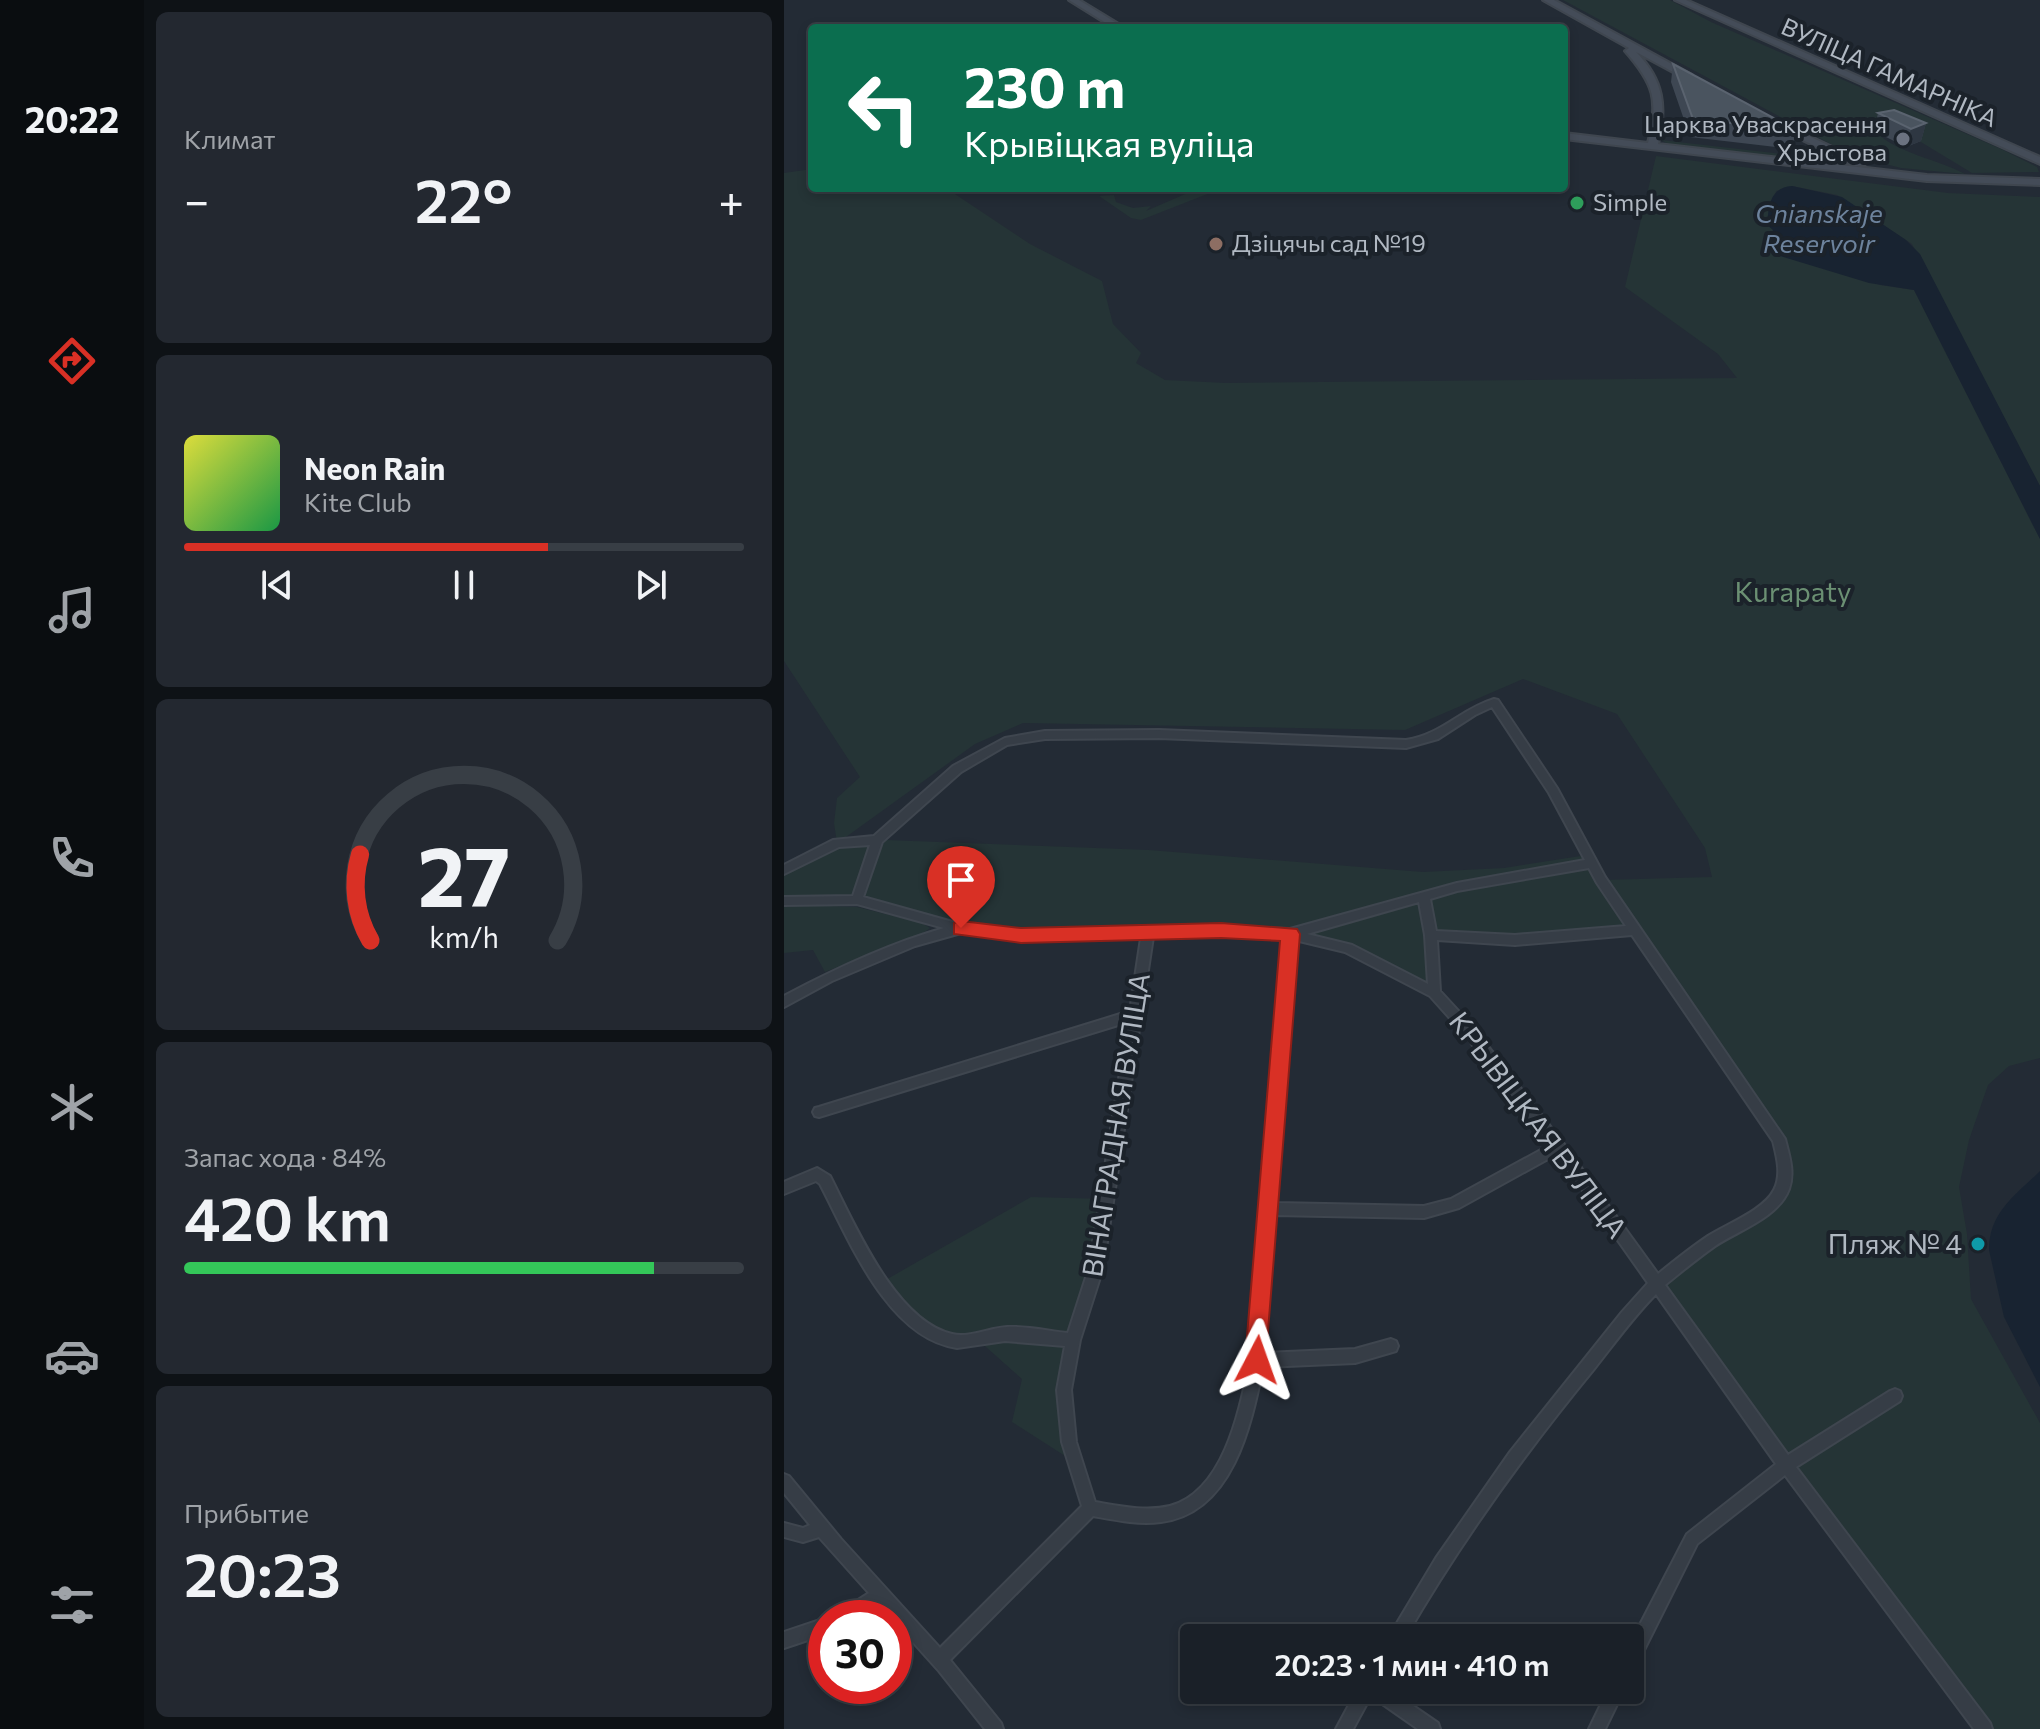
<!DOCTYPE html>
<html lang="ru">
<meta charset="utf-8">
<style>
body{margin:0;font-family:Commissioner,sans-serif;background:#232830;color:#f1f3f6;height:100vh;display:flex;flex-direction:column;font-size:30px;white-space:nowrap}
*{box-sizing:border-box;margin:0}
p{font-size:26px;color:#9fa3a8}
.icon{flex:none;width:44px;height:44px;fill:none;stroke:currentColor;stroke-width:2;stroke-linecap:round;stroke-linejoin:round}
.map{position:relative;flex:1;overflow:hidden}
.side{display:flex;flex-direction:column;gap:12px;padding:12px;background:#0e1216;width:640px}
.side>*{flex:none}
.top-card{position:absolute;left:24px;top:24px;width:760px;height:168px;border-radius:8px;box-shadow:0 4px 12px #0003,0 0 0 2px #383e45;background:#0b6e4f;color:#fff;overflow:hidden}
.speed{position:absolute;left:24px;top:1600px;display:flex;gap:16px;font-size:40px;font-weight:700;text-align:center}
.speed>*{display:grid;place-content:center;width:104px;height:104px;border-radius:50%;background:#1a2028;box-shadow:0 4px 12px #0003,0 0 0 2px #383e45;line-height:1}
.speed .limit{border:12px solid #d22;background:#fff;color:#111}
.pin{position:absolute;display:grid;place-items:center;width:68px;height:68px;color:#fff;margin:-82px -34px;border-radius:50% 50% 50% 0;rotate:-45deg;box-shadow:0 0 8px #0007}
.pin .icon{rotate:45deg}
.me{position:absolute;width:88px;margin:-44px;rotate:4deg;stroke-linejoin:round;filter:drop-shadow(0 0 6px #0008)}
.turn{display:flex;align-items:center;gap:28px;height:168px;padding:0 24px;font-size:36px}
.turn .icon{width:104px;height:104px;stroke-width:2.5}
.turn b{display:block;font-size:56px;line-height:68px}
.big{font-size:60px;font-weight:600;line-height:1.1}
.side .tile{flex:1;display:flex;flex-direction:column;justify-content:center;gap:12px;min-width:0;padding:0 28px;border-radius:12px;background:#232830}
.side .dial{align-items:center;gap:0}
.dial svg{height:208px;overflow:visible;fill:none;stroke:#383e45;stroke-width:7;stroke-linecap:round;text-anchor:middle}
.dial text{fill:#f1f3f6;stroke:none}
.song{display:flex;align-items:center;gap:24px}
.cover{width:96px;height:96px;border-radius:12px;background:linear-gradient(135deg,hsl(60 70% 55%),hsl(140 70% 35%))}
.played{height:8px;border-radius:4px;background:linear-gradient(90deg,#d93025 65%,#383e45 65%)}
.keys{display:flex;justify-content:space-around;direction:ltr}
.heat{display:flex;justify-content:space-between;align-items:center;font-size:44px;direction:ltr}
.charge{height:12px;border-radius:6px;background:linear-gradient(90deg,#34c759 84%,#383e45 0)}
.trip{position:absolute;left:396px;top:1624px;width:464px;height:80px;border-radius:8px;background:#1a2028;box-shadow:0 4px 12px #0003,0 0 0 2px #383e45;font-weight:600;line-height:80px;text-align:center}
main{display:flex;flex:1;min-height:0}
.tab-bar{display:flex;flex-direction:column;width:144px;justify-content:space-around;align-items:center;background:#0a0d10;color:#9fa3a8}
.tab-bar .icon{width:56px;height:56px}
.tab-bar .current{color:#d93025}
.tab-bar b{font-size:36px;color:#f1f3f6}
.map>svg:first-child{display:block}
.green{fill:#253436;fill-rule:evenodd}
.water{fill:#182331}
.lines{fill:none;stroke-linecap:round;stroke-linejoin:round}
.street-casing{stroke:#3f464f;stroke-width:4}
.secondary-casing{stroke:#3f464f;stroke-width:4}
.street{fill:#363d46;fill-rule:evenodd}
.secondary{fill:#444c58;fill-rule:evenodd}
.wall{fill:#3e4753}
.shaded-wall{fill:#2e3742}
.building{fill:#4a545f;stroke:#5a636f;stroke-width:2}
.route{fill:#d93025;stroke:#8d1f18;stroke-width:2}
.worship-dot{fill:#6b7280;stroke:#1b222a;stroke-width:3}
.leisure-dot{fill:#2e9e5b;stroke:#1b222a;stroke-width:3}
.education-dot{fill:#8d6e63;stroke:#1b222a;stroke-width:3}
.culture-dot{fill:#0f9aa8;stroke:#1b222a;stroke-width:3}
.labels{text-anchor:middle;stroke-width:8;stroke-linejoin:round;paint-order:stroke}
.far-street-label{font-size:24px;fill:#b0b8c2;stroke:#1b222a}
.far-poi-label{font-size:24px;fill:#b0b8c2;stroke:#1b222a;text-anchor:start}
.far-water-label{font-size:26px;font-style:italic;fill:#6d839d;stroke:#1b222a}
.park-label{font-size:28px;fill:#6b9073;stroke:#1b222a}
.street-label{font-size:28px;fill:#b0b8c2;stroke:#1b222a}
.poi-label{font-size:28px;fill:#b0b8c2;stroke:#1b222a;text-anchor:end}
</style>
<main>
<nav class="tab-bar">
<b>20:22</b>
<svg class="icon current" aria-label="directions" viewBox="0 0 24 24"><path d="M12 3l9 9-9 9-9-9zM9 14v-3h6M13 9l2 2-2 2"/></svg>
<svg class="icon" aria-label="music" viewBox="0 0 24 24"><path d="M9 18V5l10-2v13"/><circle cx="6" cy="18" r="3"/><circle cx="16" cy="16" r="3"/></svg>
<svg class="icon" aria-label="phone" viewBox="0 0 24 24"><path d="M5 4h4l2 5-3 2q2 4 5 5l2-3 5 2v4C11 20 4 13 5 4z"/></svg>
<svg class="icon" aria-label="climate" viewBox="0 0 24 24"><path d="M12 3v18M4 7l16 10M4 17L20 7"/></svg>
<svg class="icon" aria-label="car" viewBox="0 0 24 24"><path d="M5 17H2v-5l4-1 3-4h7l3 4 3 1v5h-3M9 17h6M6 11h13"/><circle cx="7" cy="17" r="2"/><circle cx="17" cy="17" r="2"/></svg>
<svg class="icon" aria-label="filters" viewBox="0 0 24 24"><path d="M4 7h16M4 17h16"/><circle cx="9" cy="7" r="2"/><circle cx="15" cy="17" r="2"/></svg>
</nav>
<section class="side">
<div class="tile"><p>Климат</p>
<div class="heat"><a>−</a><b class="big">22°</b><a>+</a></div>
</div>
<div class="tile">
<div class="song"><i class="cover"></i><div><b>Neon Rain</b><p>Kite Club</p></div></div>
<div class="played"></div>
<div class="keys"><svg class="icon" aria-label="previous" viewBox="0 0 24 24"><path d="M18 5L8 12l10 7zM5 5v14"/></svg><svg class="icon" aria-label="pause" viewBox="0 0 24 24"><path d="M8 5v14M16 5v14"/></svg><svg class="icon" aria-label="next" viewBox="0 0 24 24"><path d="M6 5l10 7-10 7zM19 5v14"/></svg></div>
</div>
<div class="tile dial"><svg viewBox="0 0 100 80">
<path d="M14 69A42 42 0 1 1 86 69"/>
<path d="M14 69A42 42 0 0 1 10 36" stroke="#d93025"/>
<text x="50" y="56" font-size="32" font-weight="700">27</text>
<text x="50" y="72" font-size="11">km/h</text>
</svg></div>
<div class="tile"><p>Запас хода · 84%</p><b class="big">420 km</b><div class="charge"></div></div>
<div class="tile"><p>Прибытие</p><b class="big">20:23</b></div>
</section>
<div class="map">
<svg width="1256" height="1729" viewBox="0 0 1256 1729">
<rect width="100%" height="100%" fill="#232b35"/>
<path class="green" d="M 779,0 L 886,0 L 927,22 L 1217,149 L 1253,167 L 1255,172 L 1188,173 L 1112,127 L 1092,132 C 1112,153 1156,160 1181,174 L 1117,168 L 1067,155 Z
M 877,140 L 1041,159 L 1031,162 L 886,145 Z
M 872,156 L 1164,193 L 1256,197 L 1256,486 L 1128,244 L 1053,195 L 1008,186 L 992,191 L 988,240 L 1096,285 L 1130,290 L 1256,539 L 1256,1058 L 1225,1066 L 1204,1085 L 1185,1140 L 1175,1187 L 1183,1234 L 1187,1299 L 1256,1423 L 1256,1729 L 1200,1729 L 873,1283 L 988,1205 L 1002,1160 L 851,931 L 731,940 L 648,935 L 650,993 L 563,948 L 506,934 L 217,934 L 73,900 L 0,901 L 0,870 L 53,843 L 50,823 L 53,798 L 76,777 L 0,661 L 0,173 L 28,169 L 28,188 L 162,188 L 246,244 L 318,281 L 329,324 L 357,353 L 352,363 L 381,380 L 442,383 L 953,378 L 934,354 L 841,287 ZM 739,679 L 833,714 L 921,848 L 928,877 L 818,880 L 803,855 L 720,868 L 639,872 L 365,850 L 102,840 L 55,842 L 191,744 L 239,723 L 621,730 Z
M 415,188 L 423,188 L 426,193 L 357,220 L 347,218 L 315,196 L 330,195 L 332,202 L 349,208 L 367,206 L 362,211 Z
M 22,905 L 73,907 L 138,923 L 146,928 L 138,934 L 41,972 L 29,950 L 0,953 L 0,907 Z
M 247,1197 L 323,1199 L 280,1390 L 292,1463 L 228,1422 L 238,1379 L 193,1339 L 153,1336 L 98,1282 Z"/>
<path class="water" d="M 1008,186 L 1058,197 L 1122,240 L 1136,254 L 1256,486 L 1256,539 L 1130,290 L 1085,283 L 996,256 L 986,250 L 981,243 L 988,240 L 989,230 L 983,225 C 985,206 985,188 1008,186 Z
M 1256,1171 L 1256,1387 L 1220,1317 L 1205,1250 C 1205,1212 1232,1195 1256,1171 Z"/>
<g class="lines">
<defs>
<path id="street" d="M 710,699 L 714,700 L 773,788 L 821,877 L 1001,1139 C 1005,1155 1011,1172 1005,1189 C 994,1218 955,1230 931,1246 C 914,1258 898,1271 881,1285 L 1004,1455 L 1106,1391 L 1111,1389 L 1116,1391 L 1118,1396 L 1116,1401 L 1012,1467 L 1206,1723 L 1208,1729 L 1190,1729 L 1001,1475 L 913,1544 L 852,1666 L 846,1668 L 846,1644 L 903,1534 L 992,1464 L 872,1294 C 849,1317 830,1344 810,1369 C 740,1454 676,1543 621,1638 L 604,1638 L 652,1558 L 726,1452 L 838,1312 L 864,1283 L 773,1154 L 675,1208 L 640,1218 L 491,1215 L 480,1353 L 571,1349 L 607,1339 L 612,1341 L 614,1346 L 612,1351 L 571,1363 L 479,1367 C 467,1425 449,1513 377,1522 C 354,1525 331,1520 309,1516 L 166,1660 L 217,1723 L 219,1729 L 201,1729 L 155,1671 L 110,1621 L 110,1618 L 108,1618 L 95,1604 L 73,1618 L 51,1618 L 54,1613 L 85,1593 L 35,1537 L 19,1542 L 0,1537 L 0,1523 L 19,1528 L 26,1525 L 0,1493 L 0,1474 L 5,1476 L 57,1539 L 156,1648 L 298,1506 L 278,1442 L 273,1390 L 281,1346 L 221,1341 L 173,1348 C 103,1338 65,1239 36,1184 L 32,1181 L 0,1194 L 0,1182 L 33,1168 L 46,1176 C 70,1223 111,1321 168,1334 C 186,1338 205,1328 223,1327 C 243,1326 264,1331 284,1333 L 305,1268 L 344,1022 L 35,1117 L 31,1116 L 29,1112 L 31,1108 L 35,1107 L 346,1011 L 357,938 L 237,941 L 177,933 L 131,946 L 48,981 L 0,1007 L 0,996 C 51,969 104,944 160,928 L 73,904 L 0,905 L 0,897 L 69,896 L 86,845 L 55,847 L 0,874 L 0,865 L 49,840 L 90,836 L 169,766 L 221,738 L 261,731 L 375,730 L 622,740 C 659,734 675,710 710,699 ZM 708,707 L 765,793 L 801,860 L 673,883 L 506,929 L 437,926 L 237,931 L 176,924 L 79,897 L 98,842 L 177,772 L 223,745 L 261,739 L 375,738 L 622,748 L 654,739 L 691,715 ZM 805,868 L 813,883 L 842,926 L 731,935 L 652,931 L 646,899 L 673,891 ZM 635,902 L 641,935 L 644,984 L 568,945 L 523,934 ZM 848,935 L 989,1141 C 993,1157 998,1175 990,1190 C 980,1210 943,1224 924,1236 C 906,1248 890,1261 874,1274 L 779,1143 L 689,1027 L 656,991 L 653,940 L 731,945 ZM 437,936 L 500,938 L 479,1205 L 477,1209 L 478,1212 L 466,1360 C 456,1408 441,1491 386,1506 C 362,1512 335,1506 311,1502 L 292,1442 L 287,1390 L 296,1340 L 319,1268 L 369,937 ZM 511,940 L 561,952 L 646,996 L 681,1035 L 766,1145 L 667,1199 L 640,1206 L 492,1203 Z
M 42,1618 L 42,1634 L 0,1648 L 0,1632 Z
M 573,1690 L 606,1690 L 654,1723 L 656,1729 L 634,1729 L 587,1696 L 569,1729 L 552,1729 Z
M 824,1690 L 840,1690 L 821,1729 L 805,1729 Z"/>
<path id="secondary" d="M 285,0 L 295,0 L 341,28 L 330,28 Z
M 759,0 L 770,0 L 908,75 L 908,79 L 902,79 L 852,52 C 880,80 883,107 874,144 L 1143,175 L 1256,179 L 1256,185 L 1143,181 L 780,139 L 780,133 L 864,143 C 875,100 870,84 841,51 L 845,48 Z
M 891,0 L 902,0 L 1256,157 L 1256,164 Z
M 993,121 L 1080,162 L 1081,164 L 1072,166 L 990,126 L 988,124 Z"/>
</defs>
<use href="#street" class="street-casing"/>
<use href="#secondary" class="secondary-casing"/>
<use href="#street" class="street"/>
<use href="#secondary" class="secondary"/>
</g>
<path class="wall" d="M 889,64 L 1012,130 L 1009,149 L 906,137 L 887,82 Z
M 1094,113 L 1142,123 L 1137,141 L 1122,147 L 1090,131 Z"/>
<path class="shaded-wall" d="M 1142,123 L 1137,141 L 1122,147 L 1127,129 Z"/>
<path class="building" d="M 889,64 L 1012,130 L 909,119 Z
M 1110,110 L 1142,123 L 1127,129 L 1094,113 Z"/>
<path class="route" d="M 177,921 L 237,928 L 437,923 L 513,929 L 516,934 L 481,1368 L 473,1371 L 465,1368 L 461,1360 L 496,941 L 437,938 L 237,943 L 170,934 L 170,923 Z"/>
<circle class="worship-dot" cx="1119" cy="139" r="8"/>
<circle class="leisure-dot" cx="793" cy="203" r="8"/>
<circle class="education-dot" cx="432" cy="244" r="8"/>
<circle class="culture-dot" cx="1194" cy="1244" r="8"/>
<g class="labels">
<g class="far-street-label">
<text transform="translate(1105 73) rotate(24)" y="8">ВУЛІЦА ГАМАРНІКА</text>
</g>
<g class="far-poi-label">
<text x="1103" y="133" text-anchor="end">Царква Уваскрасення<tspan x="1103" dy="28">Хрыстова</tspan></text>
<text x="809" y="211">Simple</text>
<text x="448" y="252">Дзіцячы сад №19</text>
</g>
<g class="far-water-label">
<text x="1035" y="223">Cnianskaje<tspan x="1035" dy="30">Reservoir</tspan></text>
</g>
<g class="park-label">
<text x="1009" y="602">Kurapaty</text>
</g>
<g class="street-label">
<text transform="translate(332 1125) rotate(-81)" y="10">ВІНАГРАДНАЯ ВУЛІЦА</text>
<text transform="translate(754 1125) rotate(53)" y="10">КРЫВІЦКАЯ ВУЛІЦА</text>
</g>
<g class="poi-label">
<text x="1178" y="1254">Пляж № 4</text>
</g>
</g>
</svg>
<div class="speed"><div class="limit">30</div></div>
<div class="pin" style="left:177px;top:928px;background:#d93025"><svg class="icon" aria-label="arrive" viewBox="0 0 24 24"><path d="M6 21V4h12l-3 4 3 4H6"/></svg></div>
<svg class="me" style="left:473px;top:1360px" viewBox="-20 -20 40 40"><path d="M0-17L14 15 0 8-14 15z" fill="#d93025" stroke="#fff" stroke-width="4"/></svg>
<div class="trip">20:23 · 1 мин · 410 m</div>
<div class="top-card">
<div class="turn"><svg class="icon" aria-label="left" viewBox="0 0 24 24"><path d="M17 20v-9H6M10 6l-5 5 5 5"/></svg><div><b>230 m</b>Крывіцкая вуліца</div></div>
</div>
</div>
</main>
